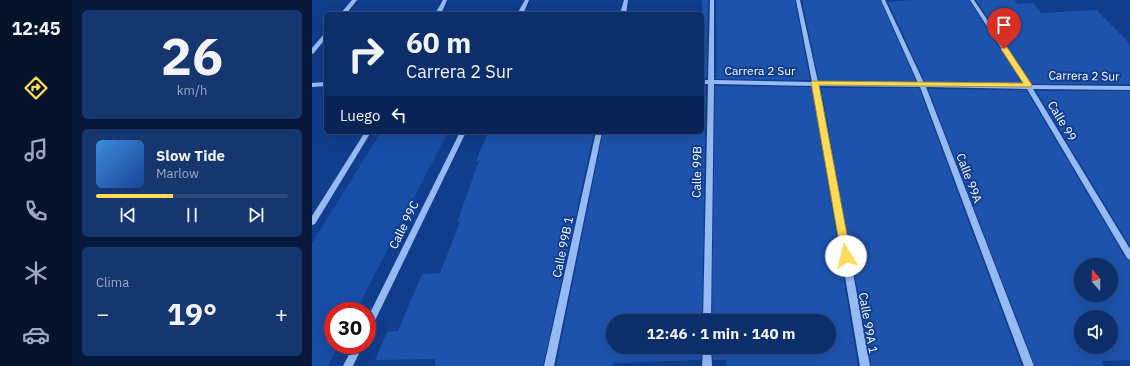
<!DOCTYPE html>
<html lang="es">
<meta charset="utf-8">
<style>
body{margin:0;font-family:"IBM Plex Sans",sans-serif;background:#15366f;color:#f1f3f6;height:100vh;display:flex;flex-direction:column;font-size:15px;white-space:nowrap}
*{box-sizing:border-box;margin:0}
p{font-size:13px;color:#9aa8c0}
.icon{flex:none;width:22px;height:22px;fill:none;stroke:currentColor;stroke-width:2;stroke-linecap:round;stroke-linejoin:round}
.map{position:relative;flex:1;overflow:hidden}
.sheet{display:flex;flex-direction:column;gap:10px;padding:10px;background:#07193a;width:240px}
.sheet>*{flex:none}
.top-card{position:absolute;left:12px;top:12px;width:380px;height:122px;border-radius:6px;box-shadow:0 4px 16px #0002,0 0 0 1px #2c4a7d;background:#0c2e69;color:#f1f3f6;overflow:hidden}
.needle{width:26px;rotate:340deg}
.buttons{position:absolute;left:762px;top:258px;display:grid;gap:8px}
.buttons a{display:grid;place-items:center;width:44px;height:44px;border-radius:50%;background:#0c2e69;box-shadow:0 4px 16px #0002,0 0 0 1px #2c4a7d;font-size:20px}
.speed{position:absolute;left:12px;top:302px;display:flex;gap:8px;font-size:20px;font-weight:700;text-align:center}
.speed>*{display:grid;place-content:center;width:52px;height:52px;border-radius:50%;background:#0c2e69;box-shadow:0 4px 16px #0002,0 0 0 1px #2c4a7d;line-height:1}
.speed .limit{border:6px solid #d22;background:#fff;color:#111}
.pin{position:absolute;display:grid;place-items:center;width:34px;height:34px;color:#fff;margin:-41px -17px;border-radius:50% 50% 50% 0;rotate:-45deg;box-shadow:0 0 4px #0007}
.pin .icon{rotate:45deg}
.me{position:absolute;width:44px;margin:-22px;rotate:350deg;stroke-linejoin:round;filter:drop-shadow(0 0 3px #0008)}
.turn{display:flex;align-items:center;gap:14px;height:84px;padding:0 16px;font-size:18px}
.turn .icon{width:52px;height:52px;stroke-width:2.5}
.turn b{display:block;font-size:28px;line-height:34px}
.then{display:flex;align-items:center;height:38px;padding:0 16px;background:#0003;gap:8px;font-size:15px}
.big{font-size:30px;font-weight:700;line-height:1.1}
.sheet .tile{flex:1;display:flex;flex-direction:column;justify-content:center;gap:6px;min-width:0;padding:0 14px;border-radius:6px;background:#15366f}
.sheet .dial{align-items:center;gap:0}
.dial b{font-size:52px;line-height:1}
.song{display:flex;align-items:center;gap:12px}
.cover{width:48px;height:48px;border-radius:6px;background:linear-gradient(135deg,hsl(210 70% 55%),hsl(220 70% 35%))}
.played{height:4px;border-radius:2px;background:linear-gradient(90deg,#ffdb58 40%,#2c4a7d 40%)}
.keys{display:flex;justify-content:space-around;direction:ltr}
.heat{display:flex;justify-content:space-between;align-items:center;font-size:22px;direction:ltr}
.trip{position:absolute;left:294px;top:314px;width:230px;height:40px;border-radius:20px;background:#0c2e69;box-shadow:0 4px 16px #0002,0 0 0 1px #2c4a7d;font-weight:700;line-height:40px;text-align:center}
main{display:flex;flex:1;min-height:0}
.dock{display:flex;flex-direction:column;width:72px;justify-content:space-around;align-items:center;background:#05122a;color:#9aa8c0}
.dock .icon{width:28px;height:28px}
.dock .current{color:#ffdb58}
.dock b{font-size:18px;color:#f1f3f6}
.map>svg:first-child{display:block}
.green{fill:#174ea7}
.building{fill:#1d53ac;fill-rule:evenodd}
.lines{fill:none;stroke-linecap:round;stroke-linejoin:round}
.minor{fill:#97baf2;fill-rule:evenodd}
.route{fill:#ffdb58;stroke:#a68e39}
.labels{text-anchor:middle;stroke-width:4;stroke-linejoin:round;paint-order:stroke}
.street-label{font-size:12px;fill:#fff;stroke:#103d8c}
</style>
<main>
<nav class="dock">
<b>12:45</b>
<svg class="icon current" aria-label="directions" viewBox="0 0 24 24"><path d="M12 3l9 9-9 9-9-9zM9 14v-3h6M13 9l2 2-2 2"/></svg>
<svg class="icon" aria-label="music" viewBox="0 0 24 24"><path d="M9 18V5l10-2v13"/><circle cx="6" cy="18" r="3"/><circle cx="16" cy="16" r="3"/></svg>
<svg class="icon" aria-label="phone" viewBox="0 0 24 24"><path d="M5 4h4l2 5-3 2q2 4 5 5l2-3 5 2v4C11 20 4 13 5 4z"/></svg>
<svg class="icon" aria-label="climate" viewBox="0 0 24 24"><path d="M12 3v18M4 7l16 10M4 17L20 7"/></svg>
<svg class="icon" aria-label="car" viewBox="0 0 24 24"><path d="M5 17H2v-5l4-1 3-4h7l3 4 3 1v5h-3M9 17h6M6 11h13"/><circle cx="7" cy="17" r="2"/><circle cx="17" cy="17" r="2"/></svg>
</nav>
<section class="sheet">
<div class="tile dial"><b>26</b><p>km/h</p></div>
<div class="tile">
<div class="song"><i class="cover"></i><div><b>Slow Tide</b><p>Marlow</p></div></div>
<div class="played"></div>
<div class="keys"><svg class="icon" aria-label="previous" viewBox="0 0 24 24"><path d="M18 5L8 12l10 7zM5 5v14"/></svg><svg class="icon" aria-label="pause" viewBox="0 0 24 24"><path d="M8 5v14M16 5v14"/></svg><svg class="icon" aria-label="next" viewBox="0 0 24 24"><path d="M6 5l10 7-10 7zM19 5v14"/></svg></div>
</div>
<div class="tile"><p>Clima</p>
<div class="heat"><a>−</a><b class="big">19°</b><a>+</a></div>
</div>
</section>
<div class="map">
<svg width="818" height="366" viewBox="0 0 818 366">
<rect width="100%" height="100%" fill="#103d8c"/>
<path class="green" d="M 69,132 L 136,132 L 44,311 L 21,311 L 21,345 L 27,345 L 16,366 L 0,366 L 0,243 Z"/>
<path class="building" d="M 390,0 L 396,0 L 395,78 L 390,78 Z
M 404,0 L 483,0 L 498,80 L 404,79 Z
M 490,0 L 568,0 L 604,81 L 507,81 Z
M 600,0 L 657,0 L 710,83 L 613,82 L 576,2 Z
M 664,0 L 702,0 L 706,4 L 721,3 L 729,13 L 784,10 L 818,44 L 818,84 L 720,84 Z
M 390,86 L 394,86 L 390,321 L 301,321 L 301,347 L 390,347 L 389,360 L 302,363 L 301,366 L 244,366 L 291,132 L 390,132 Z
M 403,86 L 500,87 L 546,366 L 414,366 L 414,360 L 401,360 L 400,347 L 517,347 L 517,321 L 400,321 Z
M 509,88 L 607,88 L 710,366 L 559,366 Z
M 616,89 L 714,90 L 814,259 L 818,261 L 818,360 L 790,361 L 792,366 L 723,366 ZM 769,265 L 799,265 L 799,295 L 769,295 ZM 769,317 L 799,317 L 799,347 L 769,347 Z
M 724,91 L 818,91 L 818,246 Z
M 176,132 L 282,132 L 231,366 L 123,366 L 123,359 L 63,360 L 75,332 L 86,331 L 110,274 L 128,273 L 148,222 L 145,222 L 167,161 L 164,161 Z"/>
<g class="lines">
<path class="minor" d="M 40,0 L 45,0 L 34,14 L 28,14 Z
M 131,0 L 135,0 L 129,14 L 123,14 Z
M 213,0 L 217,0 L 211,14 L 205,14 Z
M 312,0 L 316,0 L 314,14 L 308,14 Z
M 398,0 L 402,0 L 402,80 L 500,82 L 484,0 L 488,0 L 506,82 L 606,83 L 569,0 L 573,0 L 612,83 L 713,85 L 658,0 L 662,0 L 719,85 L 818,86 L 818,90 L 721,89 L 818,249 L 818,260 L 815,258 L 715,89 L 614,87 L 722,366 L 712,366 L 608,87 L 507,86 L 558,366 L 548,366 L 501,86 L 402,84 L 399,321 L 391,321 L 396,84 L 390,84 L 390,80 L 396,80 Z
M 14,33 L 14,38 L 2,53 L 0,54 L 0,48 L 12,34 Z
M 14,82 L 14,86 L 0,87 L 0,83 Z
M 53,132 L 59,132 L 3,224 L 0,225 L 0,216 Z
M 148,132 L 154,132 L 58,331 L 55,332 L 55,319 Z
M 284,132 L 290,132 L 242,366 L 232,366 Z
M 42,345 L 51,345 L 41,366 L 31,366 Z
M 391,347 L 399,347 L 400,366 L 390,366 Z"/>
</g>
<path class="route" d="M 690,47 L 695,47 L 720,85 L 719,87 L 507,85 L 539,256 L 537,259 L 534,260 L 530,259 L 499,82 L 500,81 L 711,83 L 689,49 Z"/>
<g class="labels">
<g class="street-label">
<text x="448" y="75">Carrera 2 Sur</text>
<text transform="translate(772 76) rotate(1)" y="4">Carrera 2 Sur</text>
<text transform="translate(750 121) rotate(59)" y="4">Calle 99</text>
<text transform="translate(385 172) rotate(-89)" y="4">Calle 99B</text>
<text transform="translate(657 178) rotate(69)" y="4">Calle 99A</text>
<text transform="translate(92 225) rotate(-64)" y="4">Calle 99C</text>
<text transform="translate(251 247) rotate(-78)" y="4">Calle 99B 1</text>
<text transform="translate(556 323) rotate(80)" y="4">Calle 99A 1</text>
</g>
</g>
</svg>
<div class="buttons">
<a><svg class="needle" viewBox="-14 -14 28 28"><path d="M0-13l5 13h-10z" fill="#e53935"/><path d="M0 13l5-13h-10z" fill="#9aa8c0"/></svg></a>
<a><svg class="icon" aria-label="sound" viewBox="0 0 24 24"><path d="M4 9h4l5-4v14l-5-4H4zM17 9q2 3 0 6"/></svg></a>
</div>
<div class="speed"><div class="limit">30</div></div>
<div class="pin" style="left:692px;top:49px;background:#d93025"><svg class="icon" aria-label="arrive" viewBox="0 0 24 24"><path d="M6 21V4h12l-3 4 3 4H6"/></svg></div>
<svg class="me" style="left:534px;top:256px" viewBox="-20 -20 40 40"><circle r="19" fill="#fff"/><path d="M0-13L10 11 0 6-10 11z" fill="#ffdb58"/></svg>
<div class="trip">12:46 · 1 min · 140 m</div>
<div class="top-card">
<div class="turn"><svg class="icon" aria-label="right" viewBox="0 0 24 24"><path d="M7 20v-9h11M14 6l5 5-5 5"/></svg><div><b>60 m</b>Carrera 2 Sur</div></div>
<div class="then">Luego<svg class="icon" aria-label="left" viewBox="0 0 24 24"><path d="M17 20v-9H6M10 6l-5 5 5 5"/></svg></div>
</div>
</div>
</main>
